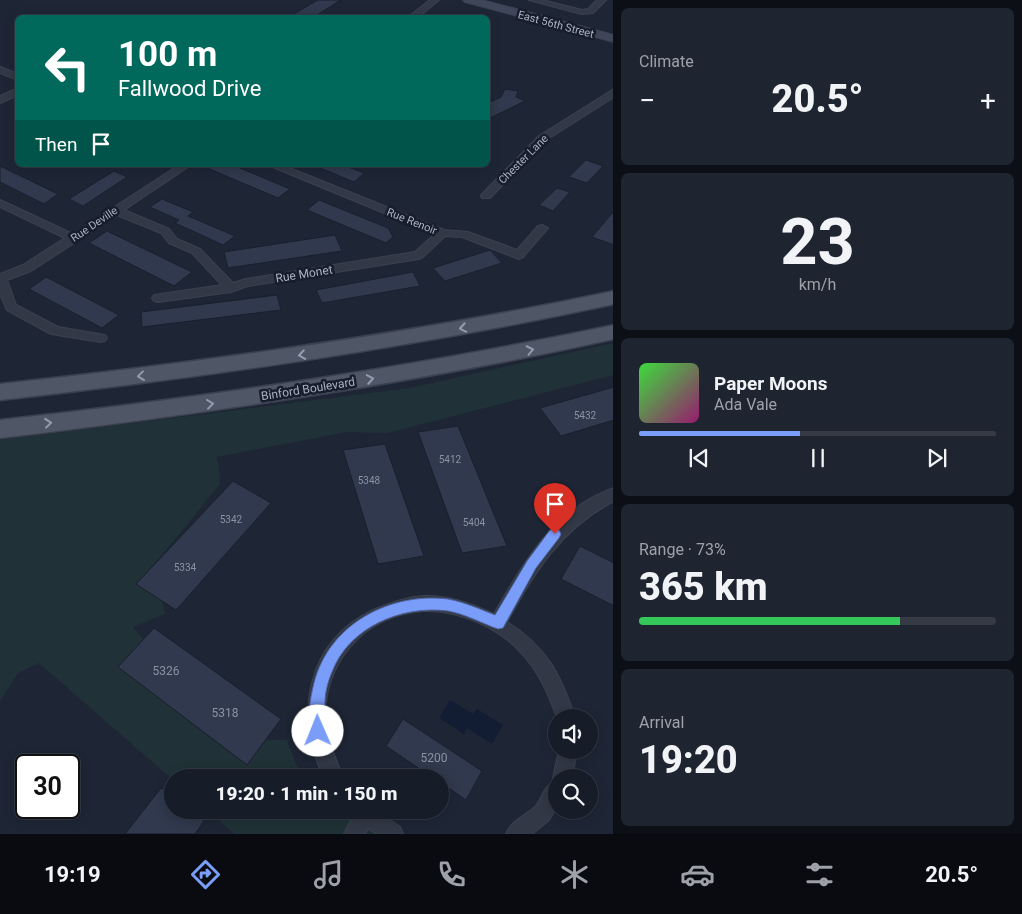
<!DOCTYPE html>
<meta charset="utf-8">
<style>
body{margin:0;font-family:Roboto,sans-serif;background:#1f2530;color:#f1f3f6;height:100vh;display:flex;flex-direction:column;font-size:19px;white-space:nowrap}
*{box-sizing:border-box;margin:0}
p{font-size:16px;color:#9ea1a8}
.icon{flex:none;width:28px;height:28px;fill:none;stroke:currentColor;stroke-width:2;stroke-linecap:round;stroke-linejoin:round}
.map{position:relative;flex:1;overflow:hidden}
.panel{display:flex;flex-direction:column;gap:8px;padding:8px;background:#0c0f16;width:409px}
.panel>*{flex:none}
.hud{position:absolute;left:15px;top:15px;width:475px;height:152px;border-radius:8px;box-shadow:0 2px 12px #0003,0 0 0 1px #353a45;background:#00695c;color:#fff;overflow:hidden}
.controls{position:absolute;left:548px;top:709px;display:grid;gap:10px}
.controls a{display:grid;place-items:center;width:50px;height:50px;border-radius:50%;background:#161c28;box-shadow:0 2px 12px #0003,0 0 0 1px #353a45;font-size:25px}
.speed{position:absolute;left:15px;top:754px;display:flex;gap:10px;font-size:25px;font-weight:700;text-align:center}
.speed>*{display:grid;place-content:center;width:65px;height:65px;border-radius:50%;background:#161c28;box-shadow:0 2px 12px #0003,0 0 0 1px #353a45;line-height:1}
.speed .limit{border:2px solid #111;border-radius:8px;background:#fff;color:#111}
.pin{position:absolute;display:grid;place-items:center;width:42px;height:42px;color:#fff;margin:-51px -21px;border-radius:50% 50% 50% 0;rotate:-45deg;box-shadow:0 0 5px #0007}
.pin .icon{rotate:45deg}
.me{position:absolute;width:55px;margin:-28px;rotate:359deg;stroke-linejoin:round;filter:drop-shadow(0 0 4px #0008)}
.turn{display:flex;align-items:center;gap:18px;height:105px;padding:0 20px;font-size:22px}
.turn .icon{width:65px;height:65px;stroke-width:2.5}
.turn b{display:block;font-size:35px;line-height:42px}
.then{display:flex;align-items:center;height:48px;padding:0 20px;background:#0003;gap:10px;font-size:19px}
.big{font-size:38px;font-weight:800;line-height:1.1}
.panel .tile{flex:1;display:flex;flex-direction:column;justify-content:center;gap:8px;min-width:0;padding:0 18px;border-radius:8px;background:#1f2530}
.panel .dial{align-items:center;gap:0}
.dial b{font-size:65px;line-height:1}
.song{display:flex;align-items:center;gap:15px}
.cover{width:60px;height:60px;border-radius:8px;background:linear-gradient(135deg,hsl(120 70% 55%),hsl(320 70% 35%))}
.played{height:5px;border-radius:2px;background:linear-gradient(90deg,#7a9dfa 45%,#353a45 45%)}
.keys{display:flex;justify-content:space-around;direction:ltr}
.heat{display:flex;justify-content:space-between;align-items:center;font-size:28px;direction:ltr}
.charge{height:8px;border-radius:4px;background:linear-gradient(90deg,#34c759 73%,#353a45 0)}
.trip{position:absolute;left:164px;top:769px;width:285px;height:50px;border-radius:25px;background:#161c28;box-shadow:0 2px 12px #0003,0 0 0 1px #353a45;font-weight:800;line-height:50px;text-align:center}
.tabs{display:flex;height:80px;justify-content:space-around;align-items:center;background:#090b10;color:#9ea1a8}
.tabs .icon{width:35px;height:35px}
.tabs .active{color:#7a9dfa}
.tabs b{font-size:22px;color:#f1f3f6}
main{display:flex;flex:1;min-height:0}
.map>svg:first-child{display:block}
.green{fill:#203237}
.water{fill:#121c33}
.building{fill:#30394d;stroke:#191f2d}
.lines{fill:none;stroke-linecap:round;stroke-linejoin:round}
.street-casing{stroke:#3b4150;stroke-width:2}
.secondary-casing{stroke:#3b4150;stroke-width:2}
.primary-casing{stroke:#3b4150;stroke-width:3}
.street{fill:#323846;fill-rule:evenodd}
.secondary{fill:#40465a;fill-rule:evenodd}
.primary{fill:#4f5767;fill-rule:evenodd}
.oneway{stroke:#949bad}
.route{fill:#7a9dfa;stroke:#4f66a2}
.labels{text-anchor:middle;stroke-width:5;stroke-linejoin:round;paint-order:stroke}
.number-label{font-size:10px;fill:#8a92a4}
.far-street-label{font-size:11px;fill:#abb2c4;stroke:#171d2b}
.street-label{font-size:12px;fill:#abb2c4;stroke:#171d2b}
.near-number-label{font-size:12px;fill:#8a92a4}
</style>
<main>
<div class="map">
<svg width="614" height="834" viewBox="0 0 614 834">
<rect width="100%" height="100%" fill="#1e2636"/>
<path class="green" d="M 613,343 L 613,375 L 387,433 L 346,432 L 216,457 L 219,466 L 220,484 L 154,565 L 165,614 L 133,627 L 230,739 L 287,740 L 296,765 L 310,777 L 172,779 L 39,663 L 18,673 L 0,701 L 0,440 L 410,388 Z
M 208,810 L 348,810 L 375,834 L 234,834 Z"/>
<path class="water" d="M 450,700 L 473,714 L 477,709 L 503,725 L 492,744 L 467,728 L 464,734 L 439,718 Z"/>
<path class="building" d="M 318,0 L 341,0 L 312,18 L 287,18 Z
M 505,89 L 518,91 L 516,97 L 525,101 L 488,119 L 488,103 L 501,97 Z
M 586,160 L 603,166 L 587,183 L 569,177 Z
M 200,165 L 233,165 L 290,189 L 278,198 Z
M 313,165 L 343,165 L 364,173 L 354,182 Z
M 0,166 L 58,194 L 44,204 L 0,182 Z
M 114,171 L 127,177 L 83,206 L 69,199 Z
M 557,188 L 570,192 L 553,211 L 539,205 Z
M 162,199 L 193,212 L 188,216 L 235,236 L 223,245 L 175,223 L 179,220 L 150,207 Z
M 319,200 L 388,228 L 393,237 L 386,243 L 307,210 Z
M 614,211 L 614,245 L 592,237 Z
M 107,231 L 192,272 L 174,286 L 89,243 Z
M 335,235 L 342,251 L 228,268 L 224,252 Z
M 490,250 L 502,263 L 445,281 L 433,268 Z
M 413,272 L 420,286 L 322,303 L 316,290 Z
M 46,277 L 119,315 L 102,328 L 29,289 Z
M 277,295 L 281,310 L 142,327 L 141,312 Z
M 614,387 L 614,420 L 561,436 L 540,408 Z
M 458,426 L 507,546 L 462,553 L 418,432 Z
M 385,444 L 424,556 L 378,564 L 343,450 Z
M 233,481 L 271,503 L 176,610 L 136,584 Z
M 580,546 L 614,563 L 614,606 L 561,579 Z
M 154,628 L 281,719 L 247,765 L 118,667 Z
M 403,719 L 482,771 L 466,800 L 440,782 L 440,778 L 433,778 L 386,746 Z
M 161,788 L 172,796 L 172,810 L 190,810 L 204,821 L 195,834 L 125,834 Z"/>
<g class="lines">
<defs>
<path id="street" d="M 430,0 L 439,0 L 417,18 L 407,18 Z
M 529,0 L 542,0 L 582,10 L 588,9 L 597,0 L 606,0 L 593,13 L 582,14 Z
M 0,67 L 18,74 L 18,80 L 0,73 Z
M 18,88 L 18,95 L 0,103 L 0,96 Z
M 614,89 L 614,97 L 546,140 L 490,198 L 482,198 L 481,196 L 482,194 L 539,136 Z
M 179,165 L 191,165 L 124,210 L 169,229 L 177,239 L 200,249 L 233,283 L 246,279 L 415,252 L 435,234 L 268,165 L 282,165 L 444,230 L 468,232 L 517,250 L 538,226 L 542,225 L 548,228 L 523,257 L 519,259 L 462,237 L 445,236 L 423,257 L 419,259 L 248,286 L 231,292 L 158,302 L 154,301 L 152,298 L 154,295 L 222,285 L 192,253 L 169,243 L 161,233 L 117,215 L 31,271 L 7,280 L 16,305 L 58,327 L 105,335 L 107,338 L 105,341 L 101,342 L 51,334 L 7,310 L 0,294 L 0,274 L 23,265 L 65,238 L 0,207 L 0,200 L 73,234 Z
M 614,488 L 614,501 C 562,528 534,572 507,622 C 546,646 561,675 575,718 L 557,718 C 547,688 534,662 509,641 C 486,623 454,610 425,611 C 365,613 320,665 326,723 C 328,743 336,759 343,778 L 324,778 C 294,714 306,643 373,610 C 389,603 406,597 424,596 C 448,595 473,604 494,614 C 522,564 555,508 614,488 Z
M 559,750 L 577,750 L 572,778 L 556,778 L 556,808 L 549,820 L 532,834 L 506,834 C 511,821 525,816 535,807 C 542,799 544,786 554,782 L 553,778 Z
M 350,810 L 376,810 L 400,827 L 403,834 L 376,834 L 368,828 L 365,834 L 344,834 L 353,817 Z"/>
<path id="secondary" d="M 463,0 L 482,0 L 614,35 L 614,42 L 465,2 Z"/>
<path id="primary" d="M 614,291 L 614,304 C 411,348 206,377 0,400 L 0,384 C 206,362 410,334 614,291 Z
M 614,325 L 614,339 C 410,384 206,413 0,438 L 0,420 C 206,397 410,368 614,325 Z"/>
</defs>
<use href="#street" class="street-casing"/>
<use href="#secondary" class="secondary-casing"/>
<use href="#primary" class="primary-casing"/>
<use href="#street" class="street"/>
<use href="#secondary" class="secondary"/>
<use href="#primary" class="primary"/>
</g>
<defs><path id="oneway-chevron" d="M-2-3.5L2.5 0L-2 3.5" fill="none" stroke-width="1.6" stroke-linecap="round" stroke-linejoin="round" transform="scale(1.25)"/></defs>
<g class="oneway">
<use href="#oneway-chevron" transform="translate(463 328) rotate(170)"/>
<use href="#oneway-chevron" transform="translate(530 350) rotate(-12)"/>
<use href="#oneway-chevron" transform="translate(302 355) rotate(171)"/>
<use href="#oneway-chevron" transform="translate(141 376) rotate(173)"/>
<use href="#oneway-chevron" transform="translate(370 379) rotate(-10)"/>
<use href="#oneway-chevron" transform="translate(210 404) rotate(-7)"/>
<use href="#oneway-chevron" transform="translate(48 423) rotate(-6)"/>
</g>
<path class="route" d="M 555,529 L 559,530 L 561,534 L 559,538 L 536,568 L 503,628 L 498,629 C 481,623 465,614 448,611 C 402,605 349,627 332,672 C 328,681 325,693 325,702 C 324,713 327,725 323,736 L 318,738 L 312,736 C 306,720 310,699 314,683 C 329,624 390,592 448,599 C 464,602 480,609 495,615 L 527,561 L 550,530 Z"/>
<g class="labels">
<g class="number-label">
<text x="585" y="419">5432</text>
<text x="450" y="463">5412</text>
<text x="369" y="484">5348</text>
<text x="231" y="523">5342</text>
<text x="474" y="526">5404</text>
<text x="185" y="571">5334</text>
</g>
<g class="far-street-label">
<text transform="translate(556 24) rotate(15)" y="4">East 56th Street</text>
<text transform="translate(523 159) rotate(-45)" y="4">Chester Lane</text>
<text transform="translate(412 221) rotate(22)" y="4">Rue Renoir</text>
<text transform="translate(94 224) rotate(-34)" y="4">Rue Deville</text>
</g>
<g class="street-label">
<text transform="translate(304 274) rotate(-9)" y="4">Rue Monet</text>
<text transform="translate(308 389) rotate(-9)" y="4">Binford Boulevard</text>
</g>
<g class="near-number-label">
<text x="166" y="675">5326</text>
<text x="225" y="717">5318</text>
<text x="434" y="762">5200</text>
</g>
</g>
</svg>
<div class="controls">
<a><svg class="icon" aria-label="sound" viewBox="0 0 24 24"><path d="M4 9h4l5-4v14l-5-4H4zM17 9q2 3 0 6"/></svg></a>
<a><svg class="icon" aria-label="search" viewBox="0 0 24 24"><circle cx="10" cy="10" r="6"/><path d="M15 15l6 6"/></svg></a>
</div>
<div class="speed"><div class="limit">30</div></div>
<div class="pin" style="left:555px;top:534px;background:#d93025"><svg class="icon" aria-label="arrive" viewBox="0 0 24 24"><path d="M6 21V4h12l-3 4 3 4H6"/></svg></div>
<svg class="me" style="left:318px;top:731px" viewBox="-20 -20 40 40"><circle r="19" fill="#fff"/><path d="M0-13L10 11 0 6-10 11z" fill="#7a9dfa"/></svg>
<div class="trip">19:20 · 1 min · 150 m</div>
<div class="hud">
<div class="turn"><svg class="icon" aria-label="left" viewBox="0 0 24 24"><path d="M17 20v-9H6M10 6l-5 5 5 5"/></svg><div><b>100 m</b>Fallwood Drive</div></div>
<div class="then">Then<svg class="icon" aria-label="arrive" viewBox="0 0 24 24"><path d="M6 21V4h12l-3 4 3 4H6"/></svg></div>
</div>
</div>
<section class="panel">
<div class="tile"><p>Climate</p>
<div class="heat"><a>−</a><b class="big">20.5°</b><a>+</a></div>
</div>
<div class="tile dial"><b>23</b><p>km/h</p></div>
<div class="tile">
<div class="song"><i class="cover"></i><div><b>Paper Moons</b><p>Ada Vale</p></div></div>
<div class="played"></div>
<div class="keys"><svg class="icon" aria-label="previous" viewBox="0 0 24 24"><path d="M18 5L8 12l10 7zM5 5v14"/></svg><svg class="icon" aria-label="pause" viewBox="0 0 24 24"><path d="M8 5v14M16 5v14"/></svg><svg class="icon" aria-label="next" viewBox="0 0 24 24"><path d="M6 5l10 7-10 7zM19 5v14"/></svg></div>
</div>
<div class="tile"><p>Range · 73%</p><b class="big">365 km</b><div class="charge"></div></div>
<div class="tile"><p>Arrival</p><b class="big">19:20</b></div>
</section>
</main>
<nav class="tabs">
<b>19:19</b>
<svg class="icon active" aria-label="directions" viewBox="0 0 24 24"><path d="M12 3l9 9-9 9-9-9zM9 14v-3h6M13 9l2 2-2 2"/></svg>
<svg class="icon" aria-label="music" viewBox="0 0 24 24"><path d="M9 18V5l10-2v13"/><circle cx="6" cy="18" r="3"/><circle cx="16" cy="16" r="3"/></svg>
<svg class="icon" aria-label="phone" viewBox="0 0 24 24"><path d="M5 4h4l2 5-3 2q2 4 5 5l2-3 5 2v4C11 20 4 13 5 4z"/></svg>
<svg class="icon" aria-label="climate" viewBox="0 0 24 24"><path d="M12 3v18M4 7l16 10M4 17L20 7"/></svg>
<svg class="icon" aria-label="car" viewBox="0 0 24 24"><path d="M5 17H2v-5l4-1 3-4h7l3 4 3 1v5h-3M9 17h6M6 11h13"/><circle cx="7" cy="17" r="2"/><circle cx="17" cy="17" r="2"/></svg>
<svg class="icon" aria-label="filters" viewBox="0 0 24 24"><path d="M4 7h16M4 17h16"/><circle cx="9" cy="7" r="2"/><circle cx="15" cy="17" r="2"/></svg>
<b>20.5°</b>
</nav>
